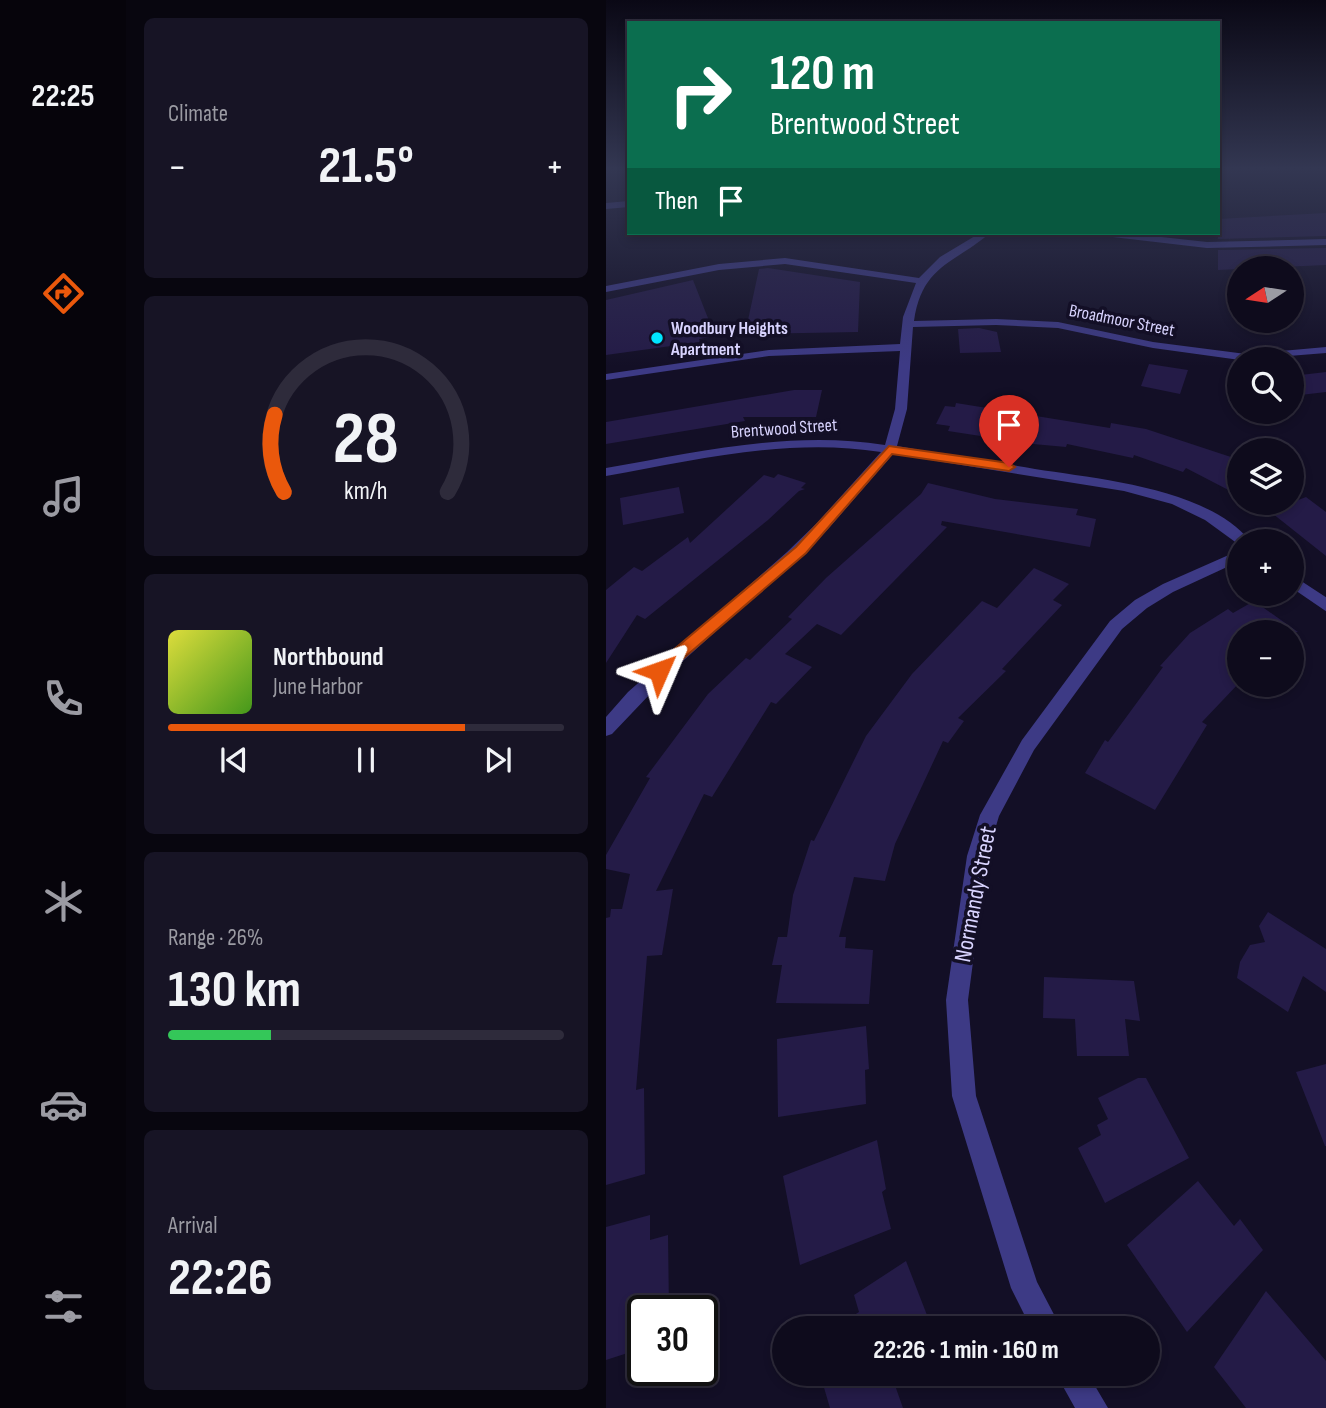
<!DOCTYPE html>
<meta charset="utf-8">
<style>
body{margin:0;font-family:"Sofia Sans Condensed",sans-serif;background:#171425;color:#f1f3f6;height:100vh;display:flex;flex-direction:column;font-size:26px;white-space:nowrap}
*{box-sizing:border-box;margin:0}
p{font-size:23px;color:#9b9ba3}
.icon{flex:none;width:38px;height:38px;fill:none;stroke:currentColor;stroke-width:2;stroke-linecap:round;stroke-linejoin:round}
.map{position:relative;flex:1;overflow:hidden}
.drawer{display:flex;flex-direction:column;gap:18px;padding:18px;background:#08060f;width:480px}
.drawer>*{flex:none}
.hud{position:absolute;left:21px;top:21px;width:593px;height:214px;border-radius:0px;box-shadow:0 4px 10px #0003,0 0 0 2px #2e2b3b;background:#0b6e4f;color:#fff;overflow:hidden}
.needle{width:46px;rotate:258deg}
.buttons{position:absolute;left:621px;top:256px;display:grid;gap:14px}
.buttons a{display:grid;place-items:center;width:77px;height:77px;border-radius:50%;background:#0e0b1c;box-shadow:0 4px 10px #0003,0 0 0 2px #2e2b3b;font-size:35px}
.speed{position:absolute;left:21px;top:1295px;display:flex;gap:14px;font-size:35px;font-weight:700;text-align:center}
.speed>*{display:grid;place-content:center;width:91px;height:91px;border-radius:50%;background:#0e0b1c;box-shadow:0 4px 10px #0003,0 0 0 2px #2e2b3b;line-height:1}
.speed .limit{border:4px solid #111;border-radius:10px;background:#fff;color:#111}
.pin{position:absolute;display:grid;place-items:center;width:60px;height:60px;color:#fff;margin:-72px -30px;border-radius:50% 50% 50% 0;rotate:-45deg;box-shadow:0 0 7px #0007}
.pin .icon{rotate:45deg}
.me{position:absolute;width:77px;margin:-38px;rotate:47deg;stroke-linejoin:round;filter:drop-shadow(0 0 5px #0008)}
.turn{display:flex;align-items:center;gap:24px;height:147px;padding:0 28px;font-size:32px}
.turn .icon{width:91px;height:91px;stroke-width:2.5}
.turn b{display:block;font-size:49px;line-height:60px}
.then{display:flex;align-items:center;height:66px;padding:0 28px;background:#0003;gap:14px;font-size:26px}
.big{font-size:52px;font-weight:700;line-height:1.1}
.drawer .tile{flex:1;display:flex;flex-direction:column;justify-content:center;gap:10px;min-width:0;padding:0 24px;border-radius:10px;background:#171425}
.drawer .dial{align-items:center;gap:0}
.dial svg{height:182px;overflow:visible;fill:none;stroke:#2e2b3b;stroke-width:7;stroke-linecap:round;text-anchor:middle}
.dial text{fill:#f1f3f6;stroke:none}
.song{display:flex;align-items:center;gap:21px}
.cover{width:84px;height:84px;border-radius:10px;background:linear-gradient(135deg,hsl(60 70% 55%),hsl(100 70% 35%))}
.played{height:7px;border-radius:4px;background:linear-gradient(90deg,#ea580c 75%,#2e2b3b 75%)}
.keys{display:flex;justify-content:space-around;direction:ltr}
.heat{display:flex;justify-content:space-between;align-items:center;font-size:38px;direction:ltr}
.charge{height:10px;border-radius:5px;background:linear-gradient(90deg,#34c759 26%,#2e2b3b 0)}
.trip{position:absolute;left:166px;top:1316px;width:388px;height:70px;border-radius:35px;background:#0e0b1c;box-shadow:0 4px 10px #0003,0 0 0 2px #2e2b3b;font-weight:700;line-height:70px;text-align:center}
main{display:flex;flex:1;min-height:0}
.menu{display:flex;flex-direction:column;width:126px;justify-content:space-around;align-items:center;background:#06040b;color:#9b9ba3}
.menu .icon{width:49px;height:49px}
.menu .current{color:#ea580c}
.menu b{font-size:32px;color:#f1f3f6}
.map>svg:first-child{display:block}
.building{fill:#241b47}
.lines{fill:none;stroke-linecap:round;stroke-linejoin:round}
.minor{fill:#3d3a85;fill-rule:evenodd}
.route{fill:#ea580c;stroke:#983908;stroke-width:2}
.poi-dot{fill:#00e5ff;stroke:#130f26;stroke-width:2.5}
.labels{text-anchor:middle;stroke-width:7;stroke-linejoin:round;paint-order:stroke}
.far-street-label{font-size:18px;fill:#d9d4ff;stroke:#130f26}
.far-poi-label{font-size:18px;font-weight:bold;fill:#d9d4ff;stroke:#130f26;text-anchor:start}
.near-street-label{font-size:24px;fill:#d9d4ff;stroke:#130f26}
</style>
<main>
<nav class="menu">
<b>22:25</b>
<svg class="icon current" aria-label="directions" viewBox="0 0 24 24"><path d="M12 3l9 9-9 9-9-9zM9 14v-3h6M13 9l2 2-2 2"/></svg>
<svg class="icon" aria-label="music" viewBox="0 0 24 24"><path d="M9 18V5l10-2v13"/><circle cx="6" cy="18" r="3"/><circle cx="16" cy="16" r="3"/></svg>
<svg class="icon" aria-label="phone" viewBox="0 0 24 24"><path d="M5 4h4l2 5-3 2q2 4 5 5l2-3 5 2v4C11 20 4 13 5 4z"/></svg>
<svg class="icon" aria-label="climate" viewBox="0 0 24 24"><path d="M12 3v18M4 7l16 10M4 17L20 7"/></svg>
<svg class="icon" aria-label="car" viewBox="0 0 24 24"><path d="M5 17H2v-5l4-1 3-4h7l3 4 3 1v5h-3M9 17h6M6 11h13"/><circle cx="7" cy="17" r="2"/><circle cx="17" cy="17" r="2"/></svg>
<svg class="icon" aria-label="filters" viewBox="0 0 24 24"><path d="M4 7h16M4 17h16"/><circle cx="9" cy="7" r="2"/><circle cx="15" cy="17" r="2"/></svg>
</nav>
<section class="drawer">
<div class="tile"><p>Climate</p>
<div class="heat"><a>−</a><b class="big">21.5°</b><a>+</a></div>
</div>
<div class="tile dial"><svg viewBox="0 0 100 80">
<path d="M14 69A42 42 0 1 1 86 69"/>
<path d="M14 69A42 42 0 0 1 10 35" stroke="#ea580c"/>
<text x="50" y="56" font-size="32" font-weight="700">28</text>
<text x="50" y="72" font-size="11">km/h</text>
</svg></div>
<div class="tile">
<div class="song"><i class="cover"></i><div><b>Northbound</b><p>June Harbor</p></div></div>
<div class="played"></div>
<div class="keys"><svg class="icon" aria-label="previous" viewBox="0 0 24 24"><path d="M18 5L8 12l10 7zM5 5v14"/></svg><svg class="icon" aria-label="pause" viewBox="0 0 24 24"><path d="M8 5v14M16 5v14"/></svg><svg class="icon" aria-label="next" viewBox="0 0 24 24"><path d="M6 5l10 7-10 7zM19 5v14"/></svg></div>
</div>
<div class="tile"><p>Range · 26%</p><b class="big">130 km</b><div class="charge"></div></div>
<div class="tile"><p>Arrival</p><b class="big">22:26</b></div>
</section>
<div class="map">
<svg width="721" height="1408" viewBox="0 0 721 1408">
<rect width="100%" height="100%" fill="#130f26"/>
<path class="building" d="M 720,213 L 720,236 L 612,239 L 612,219 Z
M 720,248 L 720,265 L 612,270 L 612,250 Z
M 162,268 L 254,282 L 252,332 L 139,334 L 153,269 Z
M 87,280 L 109,336 L 93,339 L 94,342 L 0,355 L 0,300 Z
M 373,328 L 391,332 L 395,352 L 354,353 L 352,329 Z
M 543,364 L 582,370 L 574,394 L 535,386 Z
M 720,372 L 720,392 L 686,396 L 686,376 Z
M 188,390 L 216,390 L 210,417 L 137,417 L 139,421 L 0,444 L 0,422 Z
M 350,403 L 504,428 L 505,423 L 540,429 L 634,460 L 634,496 L 580,468 L 577,472 L 528,455 L 527,458 L 461,444 L 460,447 L 427,444 L 342,431 L 344,426 L 330,424 L 339,406 L 349,407 Z
M 172,474 L 200,483 L 195,488 L 199,489 L 193,491 L 162,520 L 39,619 L 31,615 L 0,663 L 0,590 L 28,567 L 36,571 L 82,537 L 84,543 L 158,475 L 168,478 Z
M 322,483 L 389,499 L 472,509 L 470,515 L 490,519 L 484,547 L 336,521 L 335,525 L 341,527 L 235,635 L 211,624 L 179,654 L 206,667 L 170,704 L 165,702 L 106,797 L 98,794 L 50,891 L 67,889 L 56,955 L 41,956 L 30,1090 L 38,1088 L 39,1174 L 0,1185 L 0,918 L 4,917 L 5,909 L 16,909 L 24,874 L 0,869 L 0,855 L 44,778 L 40,777 L 102,694 L 140,658 L 144,660 L 186,619 L 182,617 L 220,578 L 315,494 Z
M 73,487 L 78,513 L 17,525 L 14,498 Z
M 700,497 L 720,512 L 720,556 L 652,502 L 687,502 Z
M 428,568 L 463,584 L 447,600 L 456,605 L 396,669 L 400,671 L 352,718 L 358,721 L 342,743 L 337,741 L 289,844 L 279,881 L 248,877 L 233,937 L 240,937 L 239,948 L 267,950 L 263,1004 L 170,1003 L 176,965 L 166,965 L 172,937 L 181,937 L 187,895 L 205,840 L 208,841 L 260,736 L 306,674 L 376,601 L 391,608 Z
M 648,601 L 692,632 L 634,632 L 634,682 L 596,722 L 601,725 L 549,810 L 479,773 L 499,740 L 502,742 L 557,667 L 554,666 L 584,633 L 622,609 L 627,613 Z
M 662,912 L 720,949 L 720,992 L 697,976 L 682,1012 L 631,978 L 634,962 L 644,945 L 659,942 L 653,926 Z
M 438,977 L 528,981 L 534,1021 L 519,1019 L 523,1056 L 471,1056 L 469,1019 L 437,1018 Z
M 260,1026 L 263,1069 L 259,1070 L 260,1104 L 172,1117 L 171,1039 Z
M 720,1064 L 720,1146 L 719,1146 L 690,1072 Z
M 532,1078 L 540,1078 L 583,1158 L 499,1203 L 472,1148 L 495,1135 L 491,1125 L 502,1119 L 492,1098 Z
M 271,1140 L 280,1189 L 276,1192 L 285,1229 L 194,1265 L 177,1176 Z
M 592,1181 L 628,1226 L 634,1219 L 657,1250 L 581,1332 L 521,1245 Z
M 44,1215 L 44,1240 L 62,1235 L 63,1311 L 37,1311 L 37,1348 L 0,1360 L 0,1227 Z
M 300,1261 L 326,1328 L 228,1328 L 253,1312 L 248,1295 Z
M 660,1291 L 720,1361 L 720,1408 L 640,1408 L 608,1367 Z
M 214,1374 L 285,1374 L 297,1408 L 224,1408 Z"/>
<g class="lines">
<path class="minor" d="M 23,201 L 23,207 L 0,209 L 0,203 Z
M 374,233 L 384,233 C 348,264 316,265 308,321 L 390,319 L 452,322 L 547,342 L 640,354 L 721,347 L 721,353 L 634,360 L 547,348 L 452,328 L 390,325 L 307,327 L 301,409 L 291,446 C 337,454 383,461 429,469 C 492,479 601,488 644,541 L 634,541 L 632,544 L 599,520 L 566,504 L 518,491 L 287,454 L 222,529 L 65,672 L 6,734 L 0,736 L 0,717 L 22,692 L 181,552 L 211,523 L 275,452 C 183,437 91,460 0,476 L 0,468 C 93,452 185,430 279,445 L 289,409 L 294,351 L 163,356 L 0,380 L 0,374 L 163,350 L 294,344 L 297,317 L 310,283 L 179,264 L 113,270 L 0,292 L 0,286 L 113,264 L 179,258 L 313,278 L 334,257 Z
M 494,233 L 519,233 L 601,242 L 721,239 L 721,245 L 601,248 L 498,236 Z
M 634,550 L 634,561 L 567,592 L 541,608 L 516,629 L 428,750 L 393,816 L 381,856 L 362,1000 L 370,1096 L 431,1282 L 455,1328 L 425,1328 L 405,1288 L 346,1096 L 340,1000 L 361,856 L 374,815 L 416,740 L 504,621 L 529,600 L 557,584 Z
M 686,575 L 721,598 L 721,612 L 686,588 Z
M 450,1374 L 482,1374 L 502,1408 L 469,1408 Z"/>
</g>
<linearGradient id="sky" x2="0" y2="1"><stop stop-color="#0a0815"/><stop offset="0.46" stop-color="#333752"/><stop offset="1" stop-color="#333752" stop-opacity="0"/></linearGradient>
<rect width="721" height="366" fill="url(#sky)"/>
<path class="route" d="M 283,446 L 403,463 L 409,467 L 403,471 L 286,454 L 200,553 L 58,675 L 47,675 L 47,667 L 190,547 Z"/>
<circle class="poi-dot" cx="51" cy="338" r="7"/>
<g class="labels">
<g class="far-street-label">
<text transform="translate(516 320) rotate(11)" y="6">Broadmoor Street</text>
<text transform="translate(178 428) rotate(-4)" y="6">Brentwood Street</text>
</g>
<g class="far-poi-label">
<text x="65" y="334">Woodbury Heights<tspan x="65" dy="21">Apartment</tspan></text>
</g>
<g class="near-street-label">
<text transform="translate(369 894) rotate(-79)" y="8">Normandy Street</text>
</g>
</g>
</svg>
<div class="buttons">
<a><svg class="needle" viewBox="-14 -14 28 28"><path d="M0-13l5 13h-10z" fill="#e53935"/><path d="M0 13l5-13h-10z" fill="#9b9ba3"/></svg></a>
<a><svg class="icon" aria-label="search" viewBox="0 0 24 24"><circle cx="10" cy="10" r="6"/><path d="M15 15l6 6"/></svg></a>
<a><svg class="icon" aria-label="layers" viewBox="0 0 24 24"><path d="M12 4l9 5-9 5-9-5zM3 14l9 5 9-5"/></svg></a>
<a>+</a>
<a>−</a>
</div>
<div class="speed"><div class="limit">30</div></div>
<div class="pin" style="left:403px;top:467px;background:#d93025"><svg class="icon" aria-label="arrive" viewBox="0 0 24 24"><path d="M6 21V4h12l-3 4 3 4H6"/></svg></div>
<svg class="me" style="left:53px;top:671px" viewBox="-20 -20 40 40"><path d="M0-17L14 15 0 8-14 15z" fill="#ea580c" stroke="#fff" stroke-width="4"/></svg>
<div class="trip">22:26 · 1 min · 160 m</div>
<div class="hud">
<div class="turn"><svg class="icon" aria-label="right" viewBox="0 0 24 24"><path d="M7 20v-9h11M14 6l5 5-5 5"/></svg><div><b>120 m</b>Brentwood Street</div></div>
<div class="then">Then<svg class="icon" aria-label="arrive" viewBox="0 0 24 24"><path d="M6 21V4h12l-3 4 3 4H6"/></svg></div>
</div>
</div>
</main>
